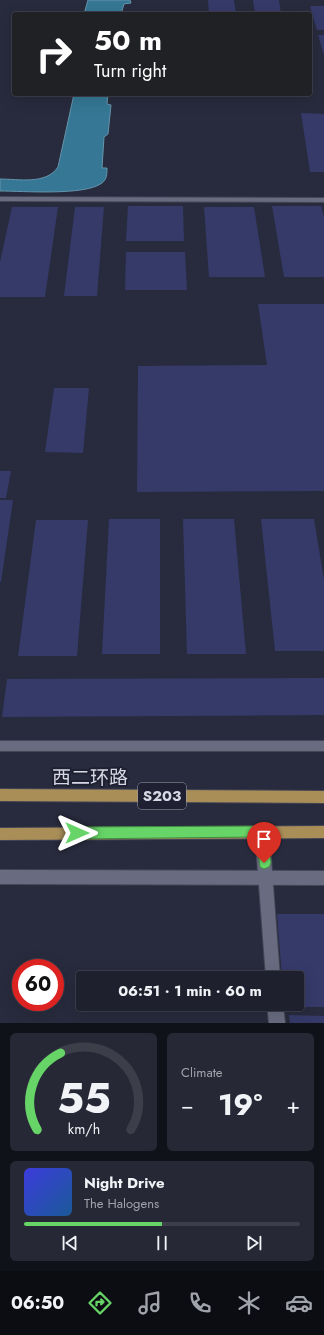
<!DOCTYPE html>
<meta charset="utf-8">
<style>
body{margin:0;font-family:Jost,"Noto Sans SC",sans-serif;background:#262836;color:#f1f3f6;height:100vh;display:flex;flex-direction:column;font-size:15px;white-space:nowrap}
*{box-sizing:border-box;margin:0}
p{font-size:13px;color:#a1a3aa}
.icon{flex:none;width:22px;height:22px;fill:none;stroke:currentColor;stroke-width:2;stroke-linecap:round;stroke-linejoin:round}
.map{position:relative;height:1023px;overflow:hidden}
.drawer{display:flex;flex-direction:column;gap:10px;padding:10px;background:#101219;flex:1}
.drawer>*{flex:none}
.top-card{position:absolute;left:12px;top:12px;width:300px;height:84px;border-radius:4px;box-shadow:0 4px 16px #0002,0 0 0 1px #3c3e4a;background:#202124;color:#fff;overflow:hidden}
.speed{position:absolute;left:12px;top:959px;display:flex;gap:8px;font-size:20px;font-weight:700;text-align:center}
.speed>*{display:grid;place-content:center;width:52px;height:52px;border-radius:50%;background:#1e202e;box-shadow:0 4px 16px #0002,0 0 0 1px #3c3e4a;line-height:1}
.speed .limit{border:6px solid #d22;background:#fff;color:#111}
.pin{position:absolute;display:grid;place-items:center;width:34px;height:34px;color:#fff;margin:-41px -17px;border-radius:50% 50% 50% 0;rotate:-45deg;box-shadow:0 0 4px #0007}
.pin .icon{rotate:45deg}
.me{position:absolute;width:44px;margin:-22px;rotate:90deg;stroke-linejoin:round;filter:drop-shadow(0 0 3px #0008)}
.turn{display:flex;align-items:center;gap:14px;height:84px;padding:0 16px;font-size:18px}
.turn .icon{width:52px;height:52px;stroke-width:2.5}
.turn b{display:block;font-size:28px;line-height:34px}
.big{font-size:30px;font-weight:700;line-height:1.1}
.drawer .tile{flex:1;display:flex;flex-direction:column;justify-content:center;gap:6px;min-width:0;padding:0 14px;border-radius:6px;background:#262836}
.drawer .dial{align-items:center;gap:0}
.dial svg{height:104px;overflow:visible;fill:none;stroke:#3c3e4a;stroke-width:7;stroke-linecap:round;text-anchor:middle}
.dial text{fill:#f1f3f6;stroke:none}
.song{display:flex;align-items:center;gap:12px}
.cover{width:48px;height:48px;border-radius:6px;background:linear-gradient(135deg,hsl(240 70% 55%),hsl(210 70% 35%))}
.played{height:4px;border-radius:2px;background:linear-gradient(90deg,#66d466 50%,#3c3e4a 50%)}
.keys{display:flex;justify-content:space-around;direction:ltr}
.heat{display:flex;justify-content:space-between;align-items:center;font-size:22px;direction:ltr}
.drawer .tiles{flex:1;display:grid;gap:10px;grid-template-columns:1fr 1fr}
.tile:last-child{grid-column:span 2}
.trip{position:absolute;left:76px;top:971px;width:228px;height:40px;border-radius:4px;background:#1e202e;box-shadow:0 4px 16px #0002,0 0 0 1px #3c3e4a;font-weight:700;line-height:40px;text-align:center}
.menu{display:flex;height:64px;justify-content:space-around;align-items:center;background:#0c0d12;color:#a1a3aa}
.menu .icon{width:28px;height:28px}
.menu .on{color:#66d466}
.menu b{font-size:18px;color:#f1f3f6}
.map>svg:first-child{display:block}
.water{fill:#357794;stroke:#6594ac}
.building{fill:#353a69}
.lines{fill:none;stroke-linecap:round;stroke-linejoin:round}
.minor-casing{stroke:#444655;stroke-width:2}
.tertiary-casing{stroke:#444655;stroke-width:2}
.primary-casing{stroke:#444655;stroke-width:2}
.minor{fill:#696c81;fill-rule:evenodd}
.tertiary{fill:#696c81;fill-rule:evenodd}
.primary{fill:#a98e58;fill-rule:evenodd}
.route{fill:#66d466;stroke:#428a42}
.labels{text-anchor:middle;stroke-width:4;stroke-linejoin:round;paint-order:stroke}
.shield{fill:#1f2132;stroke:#9fa1af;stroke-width:1}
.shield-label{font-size:15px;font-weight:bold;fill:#d6d8e4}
.near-street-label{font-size:19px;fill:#d6d8e4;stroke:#1f2132}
</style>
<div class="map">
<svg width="324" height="1023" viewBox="0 0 324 1023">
<rect width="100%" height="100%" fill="#282b3d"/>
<path class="water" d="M 88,0 L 130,0 L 131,3 L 124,4 L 121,14 L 84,14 Z
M 74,94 L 108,94 L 107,104 L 111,105 L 108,134 L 104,137 L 102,168 L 107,168 C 107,174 107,179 102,183 C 85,196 23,191 0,191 L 0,179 C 19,179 46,185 58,167 Z"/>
<path class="building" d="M 208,0 L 234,0 L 236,14 L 209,14 Z
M 253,0 L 279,0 L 281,14 L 255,14 Z
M 310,6 L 324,6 L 324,30 L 317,30 Z
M 318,35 L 324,35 L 324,55 Z
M 301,113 L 324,114 L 324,172 L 310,172 Z
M 128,206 L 183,206 L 184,241 L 126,241 Z
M 272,206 L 321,206 L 324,217 L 324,277 L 284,277 Z
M 12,207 L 58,207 L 45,297 L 0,297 L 0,262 Z
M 75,207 L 104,207 L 97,296 L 64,296 Z
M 204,207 L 254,207 L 265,277 L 209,277 Z
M 126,252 L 185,252 L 187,290 L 125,290 Z
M 258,304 L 324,304 L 324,491 L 137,492 L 138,366 L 267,365 Z
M 54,388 L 89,388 L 83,453 L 45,452 Z
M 0,471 L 11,471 L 6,498 L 0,498 Z
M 0,500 L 13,500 L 1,582 L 0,582 Z
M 109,519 L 160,519 L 160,654 L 102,654 Z
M 183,519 L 234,519 L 246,654 L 187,654 Z
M 261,519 L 314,519 L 324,580 L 324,651 L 275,651 Z
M 36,520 L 88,520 L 77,656 L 18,656 Z
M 324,678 L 324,715 L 2,717 L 7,679 Z
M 277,914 L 324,914 L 324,1007 L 284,1007 L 284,1004 L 297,1004 L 297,978 L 282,978 Z
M 289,1015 L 324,1016 L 324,1023 L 290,1023 Z"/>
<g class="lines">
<defs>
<path id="minor" d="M 0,197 L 324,198 L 324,202 L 0,201 Z
M 262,826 L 267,828 L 269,832 L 280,978 L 266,978 L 255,832 L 257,828 Z
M 267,1004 L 283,1004 L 285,1023 L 269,1023 Z"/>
<path id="tertiary" d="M 0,741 L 324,741 L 324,751 L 0,751 Z
M 0,870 L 324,871 L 324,885 L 0,884 Z"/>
<path id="primary" d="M 0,789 L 324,791 L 324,803 L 0,801 Z
M 324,826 L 324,838 L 0,840 L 0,828 Z"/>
</defs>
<use href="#minor" class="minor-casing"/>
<use href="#tertiary" class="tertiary-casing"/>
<use href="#primary" class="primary-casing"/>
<use href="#minor" class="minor"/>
<use href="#tertiary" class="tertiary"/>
<use href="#primary" class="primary"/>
</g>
<path class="route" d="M 262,826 L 266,827 L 268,832 L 271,863 L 269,867 L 264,869 L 260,867 L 256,837 L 77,839 L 73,837 L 71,833 L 73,829 L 77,827 Z"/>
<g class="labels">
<rect class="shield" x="138" y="783" width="48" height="26" rx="3"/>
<g class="shield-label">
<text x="162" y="801">S203</text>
</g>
<g class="near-street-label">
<text x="90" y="784">西二环路</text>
</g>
</g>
</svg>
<div class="speed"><div class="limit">60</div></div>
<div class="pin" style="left:264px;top:863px;background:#d93025"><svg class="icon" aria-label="arrive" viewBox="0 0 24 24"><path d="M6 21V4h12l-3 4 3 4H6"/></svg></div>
<svg class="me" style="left:77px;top:833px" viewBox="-20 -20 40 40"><path d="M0-17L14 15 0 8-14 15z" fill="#66d466" stroke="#fff" stroke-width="4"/></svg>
<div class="trip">06:51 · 1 min · 60 m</div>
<div class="top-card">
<div class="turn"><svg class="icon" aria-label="right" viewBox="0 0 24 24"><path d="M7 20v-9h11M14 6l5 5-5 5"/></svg><div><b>50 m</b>Turn right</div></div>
</div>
</div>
<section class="drawer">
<div class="tiles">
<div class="tile dial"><svg viewBox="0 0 100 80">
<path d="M14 69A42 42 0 1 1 86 69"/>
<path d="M14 69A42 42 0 0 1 32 10" stroke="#66d466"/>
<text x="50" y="56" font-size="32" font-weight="700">55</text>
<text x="50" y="72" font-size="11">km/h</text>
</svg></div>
<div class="tile"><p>Climate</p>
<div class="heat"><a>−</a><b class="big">19°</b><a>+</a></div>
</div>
<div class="tile">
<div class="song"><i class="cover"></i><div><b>Night Drive</b><p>The Halogens</p></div></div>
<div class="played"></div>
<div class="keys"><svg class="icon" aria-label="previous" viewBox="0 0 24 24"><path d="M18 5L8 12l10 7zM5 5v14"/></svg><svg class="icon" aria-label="pause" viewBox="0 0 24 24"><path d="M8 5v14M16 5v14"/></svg><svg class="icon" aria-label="next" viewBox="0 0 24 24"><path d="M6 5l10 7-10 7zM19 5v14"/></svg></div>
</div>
</div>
</section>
<nav class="menu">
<b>06:50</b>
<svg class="icon on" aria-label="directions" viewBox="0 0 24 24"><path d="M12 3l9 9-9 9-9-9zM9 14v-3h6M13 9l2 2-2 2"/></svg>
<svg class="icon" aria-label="music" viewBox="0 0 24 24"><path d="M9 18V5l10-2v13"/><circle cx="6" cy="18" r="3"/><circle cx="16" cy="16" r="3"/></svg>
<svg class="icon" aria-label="phone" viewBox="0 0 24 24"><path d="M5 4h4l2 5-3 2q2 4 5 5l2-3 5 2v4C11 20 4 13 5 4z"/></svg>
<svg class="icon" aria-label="climate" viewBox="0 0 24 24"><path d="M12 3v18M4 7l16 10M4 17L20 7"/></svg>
<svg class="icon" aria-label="car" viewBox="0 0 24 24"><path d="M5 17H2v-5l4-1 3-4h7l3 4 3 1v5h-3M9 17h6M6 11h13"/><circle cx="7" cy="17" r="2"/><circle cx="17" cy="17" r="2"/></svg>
</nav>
